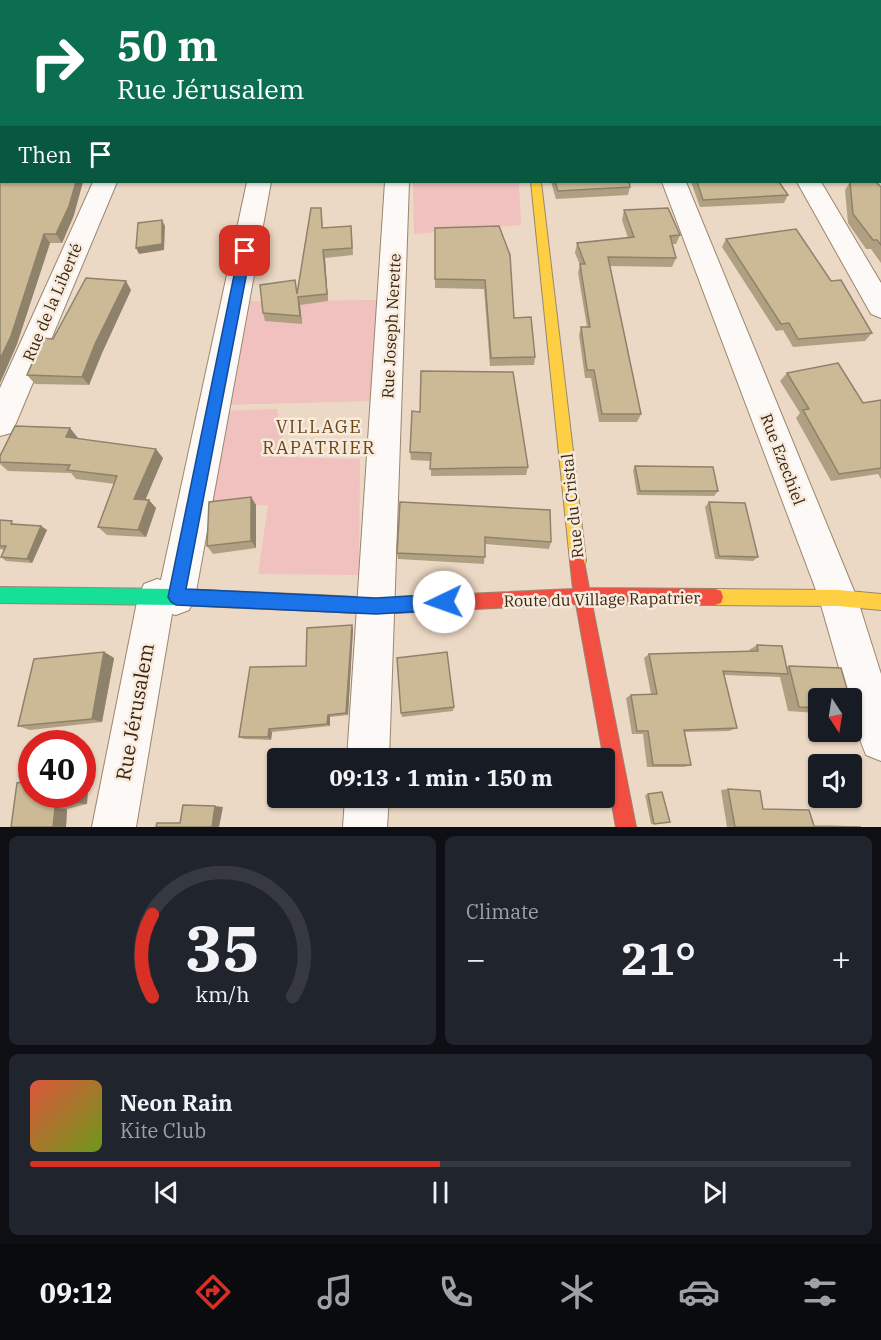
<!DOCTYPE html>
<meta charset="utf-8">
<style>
body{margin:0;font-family:"IBM Plex Serif",serif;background:#20242c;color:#f1f3f6;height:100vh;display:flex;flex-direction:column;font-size:22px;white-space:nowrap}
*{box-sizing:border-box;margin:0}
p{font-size:20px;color:#9ea1a6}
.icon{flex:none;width:33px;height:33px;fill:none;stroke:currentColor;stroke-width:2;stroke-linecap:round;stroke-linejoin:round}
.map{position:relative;height:827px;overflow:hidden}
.details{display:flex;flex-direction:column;gap:9px;padding:9px;background:#0d0f14;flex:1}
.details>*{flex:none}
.hud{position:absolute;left:0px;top:0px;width:882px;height:183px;box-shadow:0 2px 4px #0004;background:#0b6e4f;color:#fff;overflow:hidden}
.needle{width:39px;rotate:168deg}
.controls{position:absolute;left:808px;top:688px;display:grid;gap:12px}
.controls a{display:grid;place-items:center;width:54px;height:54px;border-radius:6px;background:#171b24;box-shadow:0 2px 4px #0004;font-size:30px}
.speed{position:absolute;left:18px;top:730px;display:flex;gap:12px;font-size:30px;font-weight:700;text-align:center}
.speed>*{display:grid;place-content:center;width:78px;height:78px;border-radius:50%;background:#171b24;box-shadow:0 2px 4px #0004;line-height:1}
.speed .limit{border:9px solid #d22;background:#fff;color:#111}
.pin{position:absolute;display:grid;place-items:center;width:51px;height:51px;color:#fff;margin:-26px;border-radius:12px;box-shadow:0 3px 9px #0006}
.me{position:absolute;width:66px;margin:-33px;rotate:267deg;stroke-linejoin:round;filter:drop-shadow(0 0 4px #0008)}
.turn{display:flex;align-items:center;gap:21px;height:126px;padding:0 18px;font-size:27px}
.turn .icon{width:78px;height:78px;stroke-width:2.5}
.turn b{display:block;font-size:42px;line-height:51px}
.then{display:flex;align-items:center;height:57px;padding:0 18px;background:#0003;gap:12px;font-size:22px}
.big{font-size:45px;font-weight:700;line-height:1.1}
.details .tile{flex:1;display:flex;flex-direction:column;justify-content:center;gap:9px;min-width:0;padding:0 21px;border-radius:9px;background:#20242c}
.details .dial{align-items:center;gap:0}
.dial svg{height:156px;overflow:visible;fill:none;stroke:#363941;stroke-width:7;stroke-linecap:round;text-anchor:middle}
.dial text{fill:#f1f3f6;stroke:none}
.song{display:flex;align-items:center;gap:18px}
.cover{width:72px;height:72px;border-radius:9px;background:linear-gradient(135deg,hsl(10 70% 55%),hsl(80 70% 35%))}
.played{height:6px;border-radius:3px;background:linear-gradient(90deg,#d93025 50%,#363941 50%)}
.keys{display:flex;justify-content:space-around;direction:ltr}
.heat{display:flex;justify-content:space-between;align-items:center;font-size:33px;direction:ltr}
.details .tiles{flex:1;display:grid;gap:9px;grid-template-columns:1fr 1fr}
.tile:last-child{grid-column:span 2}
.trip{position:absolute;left:267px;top:748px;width:348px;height:60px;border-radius:6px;background:#171b24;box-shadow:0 2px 4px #0004;font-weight:700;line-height:60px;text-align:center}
.menu{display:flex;height:96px;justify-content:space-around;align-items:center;background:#090b0e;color:#9ea1a6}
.menu .icon{width:42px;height:42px}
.menu .on{color:#d93025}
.menu b{font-size:27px;color:#f1f3f6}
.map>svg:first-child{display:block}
.green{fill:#f0c1be}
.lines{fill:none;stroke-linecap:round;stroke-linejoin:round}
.street-casing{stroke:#99876f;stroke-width:2}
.fast-casing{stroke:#99876f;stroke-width:2}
.slow-casing{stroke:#99876f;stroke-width:2}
.jam-casing{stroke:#99876f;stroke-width:2}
.street{fill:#fcf9f6;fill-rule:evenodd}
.fast{fill:#16e098;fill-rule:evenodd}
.slow{fill:#ffcf43;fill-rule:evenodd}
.jam{fill:#f24e42;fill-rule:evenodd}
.wall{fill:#afa082}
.shaded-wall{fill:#8f826a}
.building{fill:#ccba97;stroke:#8f826a;stroke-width:1.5}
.route{fill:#1a73e8;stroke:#114b97;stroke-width:1.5}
.labels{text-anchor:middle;stroke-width:5;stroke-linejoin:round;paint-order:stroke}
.street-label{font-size:16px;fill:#3c260b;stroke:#f7ebdf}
.neighbourhood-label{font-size:18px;letter-spacing:1.5px;fill:#6d4615;stroke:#f7ebdf}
.near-street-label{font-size:20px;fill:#3c260b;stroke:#f7ebdf}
</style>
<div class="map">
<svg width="881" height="827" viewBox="0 0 881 827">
<rect width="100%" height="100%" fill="#ecd9c5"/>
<path class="green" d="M 413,182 L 519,182 L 521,225 L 414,234 Z
M 384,300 L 372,401 L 223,405 L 241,301 Z
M 277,409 L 287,457 L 360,459 L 359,575 L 258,574 L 268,505 L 201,507 L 222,411 Z"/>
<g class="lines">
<defs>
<path id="street" d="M 174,0 L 192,0 L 192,2 L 174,2 Z
M 286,0 L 304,0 L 285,2 Z
M 395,0 L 413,0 L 413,2 L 395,2 Z
M 497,0 L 515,0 L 515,2 L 497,2 Z
M 599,0 L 617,0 L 618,2 L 599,2 Z
M 93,182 L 117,182 L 16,423 L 11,433 L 0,436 L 0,388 Z
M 247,182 L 271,182 L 195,597 L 189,610 L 176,615 L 172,614 L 136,827 L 92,827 L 138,597 L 144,584 L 157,579 L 161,580 Z
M 385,182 L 409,182 L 389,759 L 347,759 Z
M 662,182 L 686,182 L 857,598 L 881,674 L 881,761 L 866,755 C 859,737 852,719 852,699 L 848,699 L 819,598 Z
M 797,182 L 821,182 L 881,283 L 881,318 L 871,314 Z
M 345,798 L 389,798 L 387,827 L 343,827 Z"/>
<path id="fast" d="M 0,587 L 176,589 L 318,595 L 324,597 L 326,603 L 324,609 L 318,611 L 176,605 L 0,603 Z"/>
<path id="slow" d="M 531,182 L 541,182 L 586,561 L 583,566 L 578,568 L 573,566 L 570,561 Z
M 715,589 L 838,590 L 881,594 L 881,610 L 838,606 L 715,605 L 709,603 L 707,597 L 709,591 Z"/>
<path id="jam" d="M 578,554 L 583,556 L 589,588 L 715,589 L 721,591 L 723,597 L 721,603 L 715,605 L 592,604 L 636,827 L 616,827 L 576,604 L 376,614 L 318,611 L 312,609 L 310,603 L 312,597 L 318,595 L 376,598 L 573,589 L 570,561 L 573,556 Z"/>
</defs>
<use href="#street" class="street-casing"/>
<use href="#fast" class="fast-casing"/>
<use href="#slow" class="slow-casing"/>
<use href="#jam" class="jam-casing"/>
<use href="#street" class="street"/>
<use href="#fast" class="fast"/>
<use href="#slow" class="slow"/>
<use href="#jam" class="jam"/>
</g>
<path class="wall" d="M 0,127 L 74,215 L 62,243 L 50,243 L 17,344 L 0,383 Z
M 551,182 L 629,182 L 630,187 L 628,195 L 556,199 Z
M 691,182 L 779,182 L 788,195 L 784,203 L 700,207 Z
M 850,182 L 881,187 L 881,263 L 871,249 L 866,249 L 848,223 L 845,190 Z
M 624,210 L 680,235 L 676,244 L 672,244 L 676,258 L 672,267 L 610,266 L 641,414 L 637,422 L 599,422 L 591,378 L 585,378 L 579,335 L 581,327 L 587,327 L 578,273 L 580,265 L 575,253 L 577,243 L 628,238 L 622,220 Z
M 322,216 L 323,228 L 352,233 L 353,255 L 325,258 L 328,301 L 300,305 L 302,324 L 265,321 L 263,313 L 298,290 Z
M 499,226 L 514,318 L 535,357 L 534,365 L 490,366 L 484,289 L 435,288 L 435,228 Z
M 726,239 L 831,281 L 872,333 L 865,341 L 793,347 L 783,330 L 776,331 L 722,247 Z
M 131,290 L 102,353 L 89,385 L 35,384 L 27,375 L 53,339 Z
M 787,373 L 863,403 L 881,400 L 881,479 L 878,474 L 831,481 L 796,418 L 800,413 L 780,381 Z
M 412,411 L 528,467 L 526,475 L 431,476 L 431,461 L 411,460 L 410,452 Z
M 78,438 L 78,439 L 163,458 L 145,500 L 156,508 L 146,537 L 107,535 L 98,527 L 115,484 L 76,479 L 71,473 L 8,471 L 0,464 L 0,456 Z
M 635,466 L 718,491 L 714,496 L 637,495 L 633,470 Z
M 251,497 L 256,505 L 256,548 L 213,554 L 207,546 Z
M 400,502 L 551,542 L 549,549 L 485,544 L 484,564 L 398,559 L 397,553 Z
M 709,502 L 758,557 L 753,561 L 715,559 L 705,507 Z
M 0,520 L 16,524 L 41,526 L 47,530 L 32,563 L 6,561 L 1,557 L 4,550 L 0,549 Z
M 353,629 L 348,715 L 330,717 L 330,726 L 272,732 L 271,740 L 244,739 L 239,737 L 306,666 Z
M 757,645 L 786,667 L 789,666 L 819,699 L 819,726 L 816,713 L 788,711 L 780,677 L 724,675 L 737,728 L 729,731 L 685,732 L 691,765 L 684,767 L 647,767 L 643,734 L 632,734 L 626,698 L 631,695 L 651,694 L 644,658 L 649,654 L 750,651 L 749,650 Z
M 104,652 L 114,658 L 102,722 L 30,730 L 18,726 Z
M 454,707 L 453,711 L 402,717 L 401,713 Z
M 82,771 L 89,773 L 87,804 L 67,809 L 66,827 L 11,827 L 82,795 Z
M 728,789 L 763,809 L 814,826 L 861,827 L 727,827 L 721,790 Z
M 662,792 L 670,822 L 651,824 L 645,795 Z"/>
<path class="shaded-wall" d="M 2,79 L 2,102 L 0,107 L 0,83 Z
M 76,182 L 83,182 L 74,215 L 62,243 L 56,234 Z
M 162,220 L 165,226 L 164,250 L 139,254 L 136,248 Z
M 44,234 L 50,243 L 17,344 L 0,383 L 0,359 Z
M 323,250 L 325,258 L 328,301 L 327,294 Z
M 126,281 L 131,290 L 102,353 L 89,385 L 82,377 L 95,344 Z
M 298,297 L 300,305 L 302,324 L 300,316 Z
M 70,428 L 78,438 L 74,447 L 66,437 Z
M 156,449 L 163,458 L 142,508 L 134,499 Z
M 251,497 L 256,505 L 256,548 L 251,541 Z
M 149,500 L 156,508 L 146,537 L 138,530 Z
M 41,526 L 47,530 L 32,563 L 27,559 Z
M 352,625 L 353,629 L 348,715 L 346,713 Z
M 104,652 L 114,658 L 102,722 L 92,719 Z
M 328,715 L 330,717 L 330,726 L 327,724 Z
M 269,729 L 272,732 L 271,740 L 268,737 Z
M 82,771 L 89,773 L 87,804 L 76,803 L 76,795 L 82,795 Z
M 215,806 L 223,807 L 219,827 L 212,827 Z
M 55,808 L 67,809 L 66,827 L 53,827 Z"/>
<path class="building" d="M 0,0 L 29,0 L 29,2 L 2,2 L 2,79 L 0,83 Z
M 66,0 L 127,0 L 126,2 L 65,2 Z
M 184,0 L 266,0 L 266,2 L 183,2 Z
M 415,0 L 495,0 L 496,2 L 415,2 Z
M 624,0 L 881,0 L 881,158 L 880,2 L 625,2 Z
M 0,127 L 2,127 L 2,182 L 76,182 L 69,206 L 56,234 L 44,234 L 11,336 L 0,359 Z
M 555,182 L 629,182 L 630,187 L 558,191 Z
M 697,182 L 779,182 L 788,195 L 703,200 Z
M 850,182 L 876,182 L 881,187 L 881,245 L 877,240 L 873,240 L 853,214 Z
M 311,208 L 321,208 L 322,228 L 351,226 L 352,248 L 323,250 L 327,294 L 298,297 L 300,316 L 263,313 L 260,285 L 295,280 L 297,294 Z
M 668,208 L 680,235 L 670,236 L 676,258 L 608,257 L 641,414 L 602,414 L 594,370 L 587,370 L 581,327 L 590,327 L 580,264 L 585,264 L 577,243 L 634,237 L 624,210 Z
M 162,220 L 162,244 L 136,248 L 138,223 Z
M 499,226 L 510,255 L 514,318 L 531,317 L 535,357 L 491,358 L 485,280 L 435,279 L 435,228 Z
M 796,229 L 831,281 L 841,280 L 872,333 L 798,339 L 789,323 L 781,324 L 726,239 Z
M 86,278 L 126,281 L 95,344 L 82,377 L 27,375 L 43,338 L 53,339 Z
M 838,363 L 863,403 L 881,400 L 881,468 L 839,474 L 803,410 L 809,409 L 787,373 Z
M 421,371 L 513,372 L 528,467 L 430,469 L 431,453 L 410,452 L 412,411 L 420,412 Z
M 15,426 L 70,428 L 66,437 L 156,449 L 134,499 L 149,500 L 138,530 L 98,527 L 117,476 L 67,470 L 70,465 L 0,462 L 0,456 Z
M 635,466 L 713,467 L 718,491 L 640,491 Z
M 251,497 L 251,541 L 207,546 L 209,502 Z
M 400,502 L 550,510 L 551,542 L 485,537 L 485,557 L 397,553 Z
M 709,502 L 745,503 L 758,557 L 719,556 Z
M 0,520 L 12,521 L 11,524 L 41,526 L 27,559 L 1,557 L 6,546 L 0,546 Z
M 352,625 L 346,713 L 328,715 L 327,724 L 269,729 L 268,737 L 239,737 L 250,667 L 306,666 L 307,628 Z
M 757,645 L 782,646 L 788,674 L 723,671 L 737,728 L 684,730 L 691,765 L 653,765 L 648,731 L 637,731 L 631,695 L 657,694 L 649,654 L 758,651 Z
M 104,652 L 92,719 L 18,726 L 34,659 Z
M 447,652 L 454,707 L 401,713 L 397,658 Z
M 789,666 L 841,668 L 850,699 L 819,699 L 819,708 L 799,707 Z
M 852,706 L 858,727 L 852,727 Z
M 32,780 L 32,795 L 76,795 L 76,803 L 55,808 L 53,827 L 11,827 L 17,783 Z
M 728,789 L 760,791 L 763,809 L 809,810 L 814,826 L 861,827 L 735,827 Z
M 662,792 L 670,822 L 654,824 L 648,794 Z
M 183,805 L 215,806 L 212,827 L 156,827 L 157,823 L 180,823 Z"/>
<path class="route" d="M 245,247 L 251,251 L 186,589 L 376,598 L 444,594 L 450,597 L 453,602 L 450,608 L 444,610 L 376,614 L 176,605 L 171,602 L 168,597 L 239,251 Z"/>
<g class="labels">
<g class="street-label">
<text transform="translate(52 302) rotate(-67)" y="6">Rue de la Liberté</text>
<text transform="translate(391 326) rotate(-87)" y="6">Rue Joseph Nerette</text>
<text transform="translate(783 459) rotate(69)" y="6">Rue Ezechiel</text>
<text transform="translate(572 506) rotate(-96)" y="6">Rue du Cristal</text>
<text transform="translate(602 599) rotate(-1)" y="6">Route du Village Rapatrier</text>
</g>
<g class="neighbourhood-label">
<text x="319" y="433">VILLAGE<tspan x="319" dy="21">RAPATRIER</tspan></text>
</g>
<g class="near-street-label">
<text transform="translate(135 712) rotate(-80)" y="7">Rue Jérusalem</text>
</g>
</g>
</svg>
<div class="controls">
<a><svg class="needle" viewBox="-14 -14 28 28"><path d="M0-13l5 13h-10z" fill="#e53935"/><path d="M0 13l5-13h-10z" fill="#9ea1a6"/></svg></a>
<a><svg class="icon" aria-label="sound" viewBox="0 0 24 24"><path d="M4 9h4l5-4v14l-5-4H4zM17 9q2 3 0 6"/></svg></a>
</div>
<div class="speed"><div class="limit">40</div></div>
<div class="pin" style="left:245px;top:251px;background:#d93025"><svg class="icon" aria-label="arrive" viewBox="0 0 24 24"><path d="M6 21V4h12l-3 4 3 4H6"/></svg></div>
<svg class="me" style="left:444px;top:602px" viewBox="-20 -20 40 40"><circle r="19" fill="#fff"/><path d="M0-13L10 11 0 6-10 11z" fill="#1a73e8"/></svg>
<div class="trip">09:13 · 1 min · 150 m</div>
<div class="hud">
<div class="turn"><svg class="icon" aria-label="right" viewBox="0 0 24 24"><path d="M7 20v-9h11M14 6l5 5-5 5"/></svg><div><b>50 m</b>Rue Jérusalem</div></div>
<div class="then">Then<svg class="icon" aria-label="arrive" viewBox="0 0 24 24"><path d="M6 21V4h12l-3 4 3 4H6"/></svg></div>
</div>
</div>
<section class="details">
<div class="tiles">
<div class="tile dial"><svg viewBox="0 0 100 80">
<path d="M14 69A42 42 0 1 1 86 69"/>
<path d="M14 69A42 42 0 0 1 14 27" stroke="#d93025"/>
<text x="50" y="56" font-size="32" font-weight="700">35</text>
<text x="50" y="72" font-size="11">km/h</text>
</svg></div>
<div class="tile"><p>Climate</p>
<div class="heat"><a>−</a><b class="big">21°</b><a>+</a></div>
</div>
<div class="tile">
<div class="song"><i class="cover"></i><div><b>Neon Rain</b><p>Kite Club</p></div></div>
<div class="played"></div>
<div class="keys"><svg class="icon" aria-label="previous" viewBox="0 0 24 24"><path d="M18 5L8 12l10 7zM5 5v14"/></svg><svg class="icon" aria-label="pause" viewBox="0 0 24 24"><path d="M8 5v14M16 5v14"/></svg><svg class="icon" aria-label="next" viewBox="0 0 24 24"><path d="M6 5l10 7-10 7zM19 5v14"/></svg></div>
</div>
</div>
</section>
<nav class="menu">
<b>09:12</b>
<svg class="icon on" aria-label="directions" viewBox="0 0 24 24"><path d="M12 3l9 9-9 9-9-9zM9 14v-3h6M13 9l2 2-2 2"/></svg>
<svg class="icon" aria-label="music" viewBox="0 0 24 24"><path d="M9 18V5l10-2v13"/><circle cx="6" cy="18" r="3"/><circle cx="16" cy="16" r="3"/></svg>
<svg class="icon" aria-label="phone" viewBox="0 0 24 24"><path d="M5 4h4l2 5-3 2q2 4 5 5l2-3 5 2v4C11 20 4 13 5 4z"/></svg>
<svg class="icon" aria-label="climate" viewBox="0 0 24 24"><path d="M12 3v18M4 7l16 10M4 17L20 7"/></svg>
<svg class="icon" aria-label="car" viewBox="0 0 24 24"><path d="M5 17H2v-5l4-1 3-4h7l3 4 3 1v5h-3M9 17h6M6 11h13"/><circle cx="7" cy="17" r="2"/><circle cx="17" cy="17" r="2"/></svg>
<svg class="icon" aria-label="filters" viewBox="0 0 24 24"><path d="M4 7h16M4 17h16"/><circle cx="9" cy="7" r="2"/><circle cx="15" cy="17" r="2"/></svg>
</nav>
